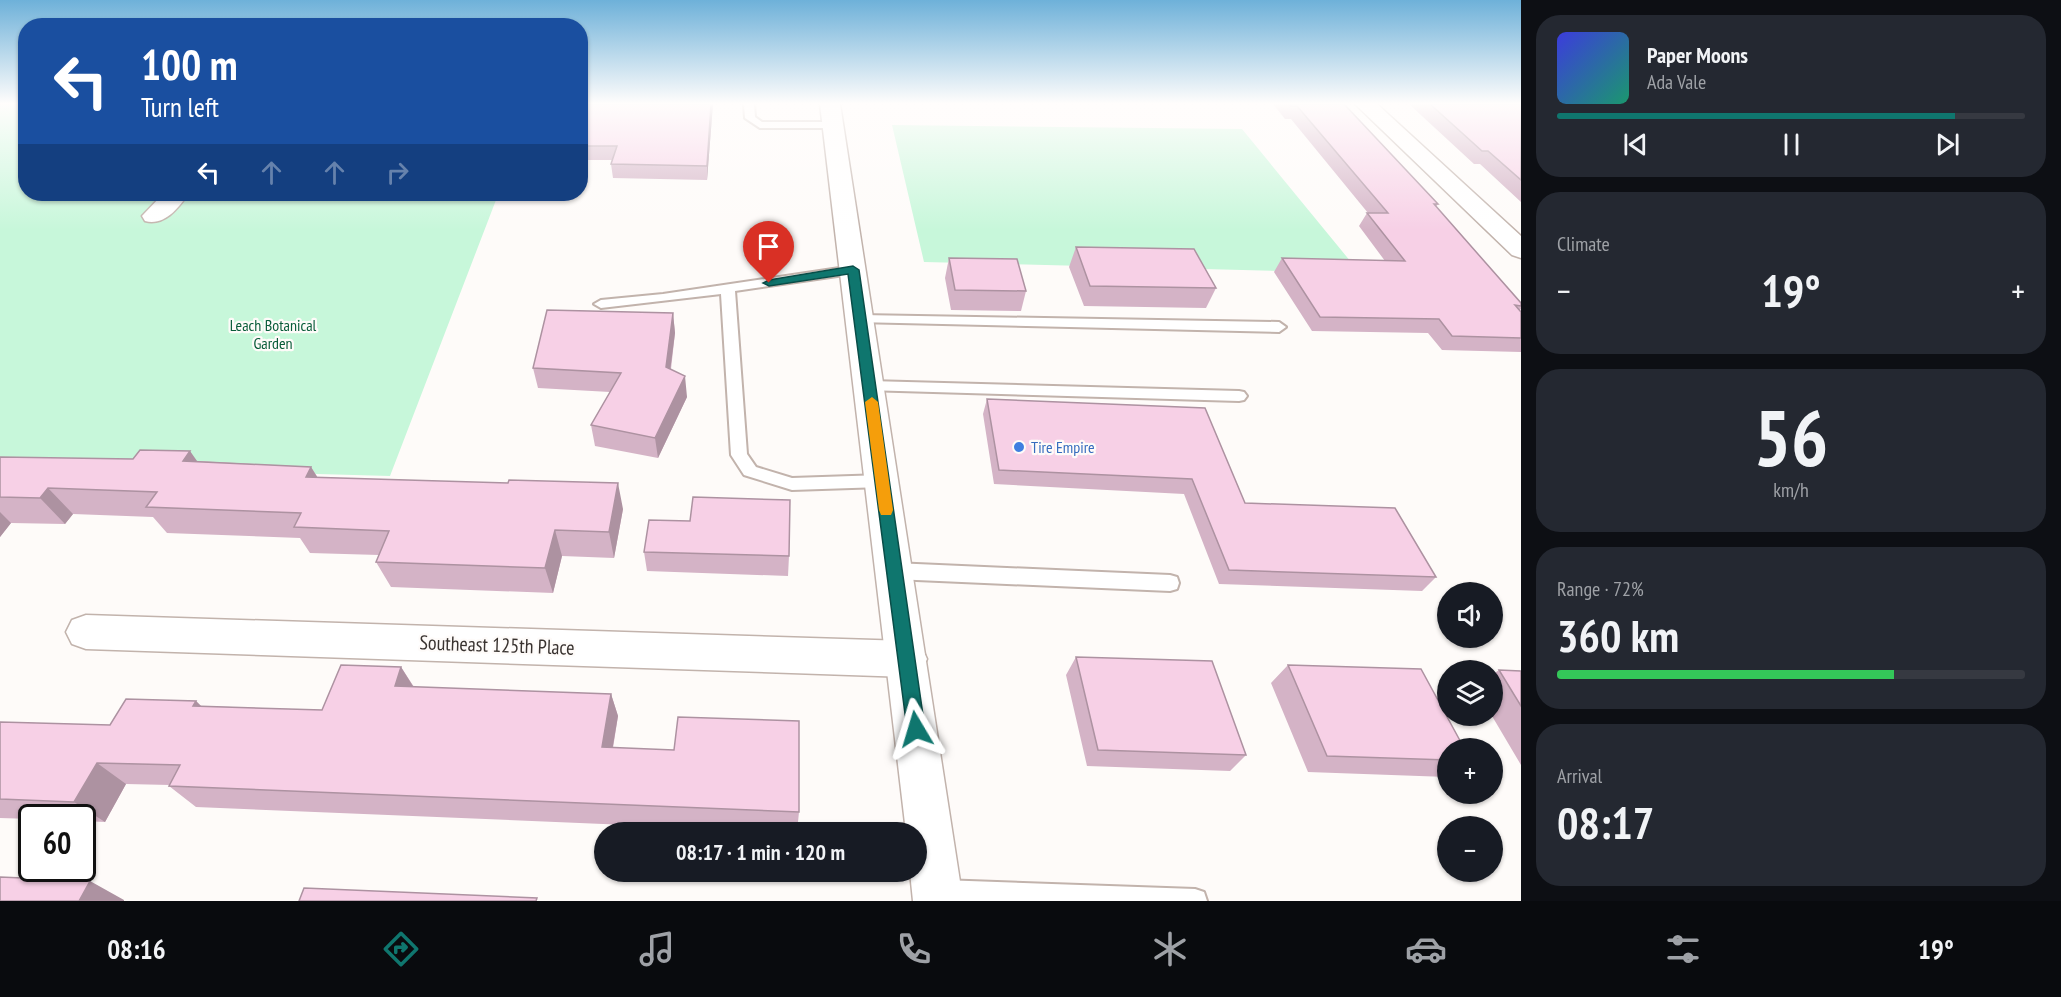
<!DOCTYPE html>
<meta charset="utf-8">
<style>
body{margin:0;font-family:"PT Sans Narrow",sans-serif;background:#242831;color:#f1f3f6;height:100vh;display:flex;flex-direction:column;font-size:22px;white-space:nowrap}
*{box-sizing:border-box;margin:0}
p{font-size:20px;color:#9ea1a6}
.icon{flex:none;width:33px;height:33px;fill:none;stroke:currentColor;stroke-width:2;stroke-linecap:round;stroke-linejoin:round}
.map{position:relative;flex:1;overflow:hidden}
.side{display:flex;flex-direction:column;gap:15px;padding:15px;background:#0d0f14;width:540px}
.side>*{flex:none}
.hud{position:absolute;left:18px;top:18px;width:570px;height:183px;border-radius:24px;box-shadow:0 2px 4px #0004;background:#1a4fa0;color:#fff;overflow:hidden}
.fabs{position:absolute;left:1437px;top:582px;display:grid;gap:12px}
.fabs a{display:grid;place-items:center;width:66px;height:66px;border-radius:50%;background:#171b24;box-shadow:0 2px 4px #0004;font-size:30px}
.speed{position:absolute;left:18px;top:804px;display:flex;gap:12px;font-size:30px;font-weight:700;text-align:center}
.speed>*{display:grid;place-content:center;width:78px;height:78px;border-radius:50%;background:#171b24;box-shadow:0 2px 4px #0004;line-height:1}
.speed .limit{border:3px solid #111;border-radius:9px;background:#fff;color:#111}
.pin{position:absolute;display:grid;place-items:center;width:51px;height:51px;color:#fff;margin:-62px -26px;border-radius:50% 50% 50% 0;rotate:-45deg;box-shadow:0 0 6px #0007}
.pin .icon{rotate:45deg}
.me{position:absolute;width:66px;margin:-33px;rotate:353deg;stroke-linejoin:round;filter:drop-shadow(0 0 4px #0008)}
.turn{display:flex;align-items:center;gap:21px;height:126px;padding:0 24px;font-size:27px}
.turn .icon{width:78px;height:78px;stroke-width:2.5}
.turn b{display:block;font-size:42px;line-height:51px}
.lanes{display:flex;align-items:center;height:57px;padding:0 24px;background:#0003;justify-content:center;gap:30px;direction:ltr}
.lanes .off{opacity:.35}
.big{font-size:45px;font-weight:600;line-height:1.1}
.side .widget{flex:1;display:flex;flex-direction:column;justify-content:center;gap:9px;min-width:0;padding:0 21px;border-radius:24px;background:#242831}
.side .dial{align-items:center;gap:0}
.dial b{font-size:78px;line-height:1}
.song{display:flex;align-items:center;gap:18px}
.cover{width:72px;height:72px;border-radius:9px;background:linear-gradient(135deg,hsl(240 70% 55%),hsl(160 70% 35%))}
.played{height:6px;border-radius:3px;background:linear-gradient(90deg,#0f766e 85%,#363941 85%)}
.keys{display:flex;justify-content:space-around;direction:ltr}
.heat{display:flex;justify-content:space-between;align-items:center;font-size:33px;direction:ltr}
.charge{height:9px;border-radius:4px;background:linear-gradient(90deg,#34c759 72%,#363941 0)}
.trip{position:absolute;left:594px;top:822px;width:333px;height:60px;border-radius:30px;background:#171b24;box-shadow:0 2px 4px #0004;font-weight:600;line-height:60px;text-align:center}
.tabs{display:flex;height:96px;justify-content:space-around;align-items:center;background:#090b0e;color:#9ea1a6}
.tabs .icon{width:42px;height:42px}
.tabs .selected{color:#0f766e}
.tabs b{font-size:27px;color:#f1f3f6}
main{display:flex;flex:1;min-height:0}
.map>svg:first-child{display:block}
.green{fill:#c7f7da}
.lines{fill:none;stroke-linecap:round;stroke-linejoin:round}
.service-casing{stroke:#c2b3ac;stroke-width:4}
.minor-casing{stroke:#c2b3ac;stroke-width:3}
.primary-casing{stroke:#c2b3ac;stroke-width:3}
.service{fill:#fff;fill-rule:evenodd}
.minor{fill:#fff;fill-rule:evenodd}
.primary{fill:#fff;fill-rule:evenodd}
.wall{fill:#d4b3c6}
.shaded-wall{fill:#ad92a1}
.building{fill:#f7d0e6;stroke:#ad92a1;stroke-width:1.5}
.route{fill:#0f766e;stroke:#0a4d48;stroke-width:1.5}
.slow{fill:#f59e0b}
.shop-dot{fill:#3f7fe0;stroke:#fefbf9;stroke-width:2}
.labels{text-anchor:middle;stroke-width:4.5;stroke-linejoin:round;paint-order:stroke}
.park-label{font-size:16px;fill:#085c39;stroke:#fefbf9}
.shop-label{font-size:16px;fill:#366cbe;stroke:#fefbf9;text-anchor:start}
.near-street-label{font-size:20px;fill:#393330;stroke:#fefbf9}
</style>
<main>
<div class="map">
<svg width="1521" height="901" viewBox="0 0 1521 901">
<rect width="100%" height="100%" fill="#fefbf9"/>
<path class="green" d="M 0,104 L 25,104 L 26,194 L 155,194 L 496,200 L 390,476 L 0,465 Z
M 892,125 L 1242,129 L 1360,273 L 924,262 Z"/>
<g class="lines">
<defs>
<path id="service" d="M 744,104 L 754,104 L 755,117 L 762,122 L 833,122 L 838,125 L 833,128 L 760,128 L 745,118 Z
M 853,266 L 860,270 L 858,273 L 735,291 L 747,454 L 756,467 L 792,478 L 882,475 L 888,476 L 891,481 L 888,486 L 882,487 L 792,490 L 744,475 L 731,455 L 721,294 L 601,308 L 594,304 L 601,300 L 663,294 Z
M 861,315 L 1279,322 L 1286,327 L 1279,332 L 856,322 L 854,319 Z
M 870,381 L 1239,391 L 1244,392 L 1247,396 L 1244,400 L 1239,401 L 865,390 L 862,386 Z
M 894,563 L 1170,575 L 1177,577 L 1179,583 L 1177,589 L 1170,591 L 894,579 L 887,576 L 885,571 L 887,566 Z
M 941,880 L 1195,889 L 1204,892 L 1207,901 L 933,901 L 929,892 L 932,883 Z"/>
<path id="minor" d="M 1355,104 L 1377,104 L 1521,236 L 1521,258 L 1512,255 Z
M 163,194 L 188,194 C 178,209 164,226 145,221 L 142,216 Z
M 86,615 L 907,641 L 921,646 L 927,659 L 921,672 L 907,677 L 86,649 L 72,644 L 66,632 L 72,620 Z"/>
<path id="primary" d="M 820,104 L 840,104 L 963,901 L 913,901 L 910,872 L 916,872 L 916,832 L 906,832 Z"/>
</defs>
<use href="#service" class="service-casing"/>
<use href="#minor" class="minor-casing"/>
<use href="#primary" class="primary-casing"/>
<use href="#service" class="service"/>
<use href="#minor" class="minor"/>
<use href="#primary" class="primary"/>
</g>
<path class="wall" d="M 580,104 L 713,104 L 707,180 L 613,178 L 611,164 L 612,160 L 580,160 Z
M 1273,104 L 1344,104 L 1438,204 L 1436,207 L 1521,303 L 1521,309 L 1520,310 L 1521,312 L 1521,352 L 1442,350 L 1428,333 L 1312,331 L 1274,272 L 1282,258 L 1385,261 L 1359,226 L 1367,213 L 1368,213 L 1291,119 L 1285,119 Z
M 1409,104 L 1521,104 L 1521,202 L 1480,164 L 1474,164 Z
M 1076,247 L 1216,288 L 1206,308 L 1084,306 L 1069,267 Z
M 949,258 L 1026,291 L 1021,311 L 951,310 L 945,278 Z
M 673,313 L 675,333 L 671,369 L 687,397 L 658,458 L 595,446 L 591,425 L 610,392 L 538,388 L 533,368 Z
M 987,399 L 1205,408 L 1245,503 L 1436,577 L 1422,591 L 1219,584 L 1184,494 L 994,484 L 983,414 Z
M 0,457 L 197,461 L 311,467 L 318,478 L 623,509 L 614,558 L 562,556 L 553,593 L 391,587 L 376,562 L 379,555 L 310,553 L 300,538 L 167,533 L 153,517 L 73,514 L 65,524 L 11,523 L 0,537 Z
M 644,552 L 789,556 L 788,576 L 647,571 Z
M 1076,657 L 1246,755 L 1230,771 L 1087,766 L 1066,675 Z
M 1288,665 L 1448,748 L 1447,777 L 1308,772 L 1271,683 Z
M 401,667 L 414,687 L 611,694 L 618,716 L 613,748 L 799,812 L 797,832 L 196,807 L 169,786 L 170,785 L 126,784 L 105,822 L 82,821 L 82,818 L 32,818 L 32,819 L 0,818 L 0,722 L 110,725 L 196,701 L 201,706 L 322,710 Z
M 1499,670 L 1521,671 L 1521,765 L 1492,716 L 1492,675 Z"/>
<path class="shaded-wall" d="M 711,104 L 713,104 L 707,180 L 707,166 Z
M 673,313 L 675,333 L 668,387 L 666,367 Z
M 685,376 L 687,397 L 658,458 L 655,438 Z
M 190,451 L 209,478 L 183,461 Z
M 311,467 L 327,493 L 306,477 Z
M 618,483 L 623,509 L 614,558 L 609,532 Z
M 48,488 L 73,514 L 65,524 L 40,498 Z
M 0,512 L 11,523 L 0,537 Z
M 555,530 L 562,556 L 553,593 L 545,568 Z
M 401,667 L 416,691 L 395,686 Z
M 611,694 L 618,716 L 609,769 L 602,747 Z
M 196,701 L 219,724 L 193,706 Z
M 97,763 L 126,784 L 105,822 L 74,802 Z
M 90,881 L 124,900 L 124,901 L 79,901 Z"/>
<path class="building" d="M 580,104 L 711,104 L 707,166 L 611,164 L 617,146 L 580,146 Z
M 1289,104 L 1344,104 L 1438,204 L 1434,204 L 1521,303 L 1521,306 L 1515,305 L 1521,312 L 1521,338 L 1452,336 L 1439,319 L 1320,317 L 1282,258 L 1405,261 L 1367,213 L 1388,213 L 1297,106 L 1291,106 Z
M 1430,104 L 1521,104 L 1521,180 L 1488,151 L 1482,151 Z
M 1076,247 L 1194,249 L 1216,288 L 1090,286 Z
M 949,258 L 1017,259 L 1026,291 L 955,290 Z
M 547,310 L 673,313 L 666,367 L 685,376 L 655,438 L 591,425 L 621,373 L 533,368 Z
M 987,399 L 1205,408 L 1245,503 L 1395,508 L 1436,577 L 1229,570 L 1192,479 L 999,470 Z
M 140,450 L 190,451 L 183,461 L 311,467 L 306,477 L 508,483 L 509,480 L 618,483 L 609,532 L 555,530 L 545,568 L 376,562 L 389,531 L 294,527 L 301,513 L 146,507 L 157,492 L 48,488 L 40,498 L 0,497 L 0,457 L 133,459 Z
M 693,497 L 790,500 L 789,556 L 644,552 L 649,520 L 690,521 Z
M 1076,657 L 1212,661 L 1246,755 L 1098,750 Z
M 341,665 L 401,667 L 395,686 L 611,694 L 602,747 L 674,750 L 678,717 L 799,721 L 799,812 L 169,786 L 180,765 L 97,763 L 74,802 L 0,799 L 0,722 L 110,725 L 126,699 L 196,701 L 193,706 L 322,710 Z
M 1288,665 L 1421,669 L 1464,748 L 1448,748 L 1448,760 L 1327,756 Z
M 1499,670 L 1521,671 L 1521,706 Z
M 0,877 L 90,881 L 79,901 L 0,901 Z
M 304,888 L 537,898 L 536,901 L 299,901 Z"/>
<linearGradient id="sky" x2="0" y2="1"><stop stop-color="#6eb1d9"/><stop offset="0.45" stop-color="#fffdfc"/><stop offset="1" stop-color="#fffdfc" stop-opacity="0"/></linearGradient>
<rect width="1521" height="230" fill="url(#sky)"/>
<path class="route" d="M 853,266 L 859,270 L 925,729 L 922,735 L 916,738 L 910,735 L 907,729 L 848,274 L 769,286 L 763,283 L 769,280 Z"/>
<path class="slow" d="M 872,397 L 878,402 L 893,510 L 891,515 L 881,515 L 879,510 L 865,402 Z"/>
<circle class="shop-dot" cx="1019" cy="447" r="6"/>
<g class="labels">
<g class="park-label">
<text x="273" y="331">Leach Botanical<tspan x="273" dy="18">Garden</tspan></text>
</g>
<g class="shop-label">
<text x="1031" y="453">Tire Empire</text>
</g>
<g class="near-street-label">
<text transform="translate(497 645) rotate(2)" y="7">Southeast 125th Place</text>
</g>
</g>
</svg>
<div class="fabs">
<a><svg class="icon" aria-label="sound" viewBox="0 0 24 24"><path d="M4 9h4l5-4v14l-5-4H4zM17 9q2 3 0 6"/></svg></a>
<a><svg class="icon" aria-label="layers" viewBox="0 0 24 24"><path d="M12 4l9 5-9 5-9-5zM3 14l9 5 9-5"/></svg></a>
<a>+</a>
<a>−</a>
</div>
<div class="speed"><div class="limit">60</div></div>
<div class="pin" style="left:769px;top:283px;background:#d93025"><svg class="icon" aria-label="arrive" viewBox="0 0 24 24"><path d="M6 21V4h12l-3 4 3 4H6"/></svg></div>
<svg class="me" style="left:916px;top:729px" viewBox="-20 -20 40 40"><path d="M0-17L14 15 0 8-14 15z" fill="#0f766e" stroke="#fff" stroke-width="4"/></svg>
<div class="trip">08:17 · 1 min · 120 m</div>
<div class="hud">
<div class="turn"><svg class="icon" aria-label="left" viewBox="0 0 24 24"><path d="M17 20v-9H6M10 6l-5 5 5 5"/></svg><div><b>100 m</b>Turn left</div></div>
<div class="lanes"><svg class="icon" aria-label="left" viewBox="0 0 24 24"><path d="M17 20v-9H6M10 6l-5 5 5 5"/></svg><svg class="icon off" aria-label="ahead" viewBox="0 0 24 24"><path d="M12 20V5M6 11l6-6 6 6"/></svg><svg class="icon off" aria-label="ahead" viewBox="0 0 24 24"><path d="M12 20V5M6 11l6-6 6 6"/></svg><svg class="icon off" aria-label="right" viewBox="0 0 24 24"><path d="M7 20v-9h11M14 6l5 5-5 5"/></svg></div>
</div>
</div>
<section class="side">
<div class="widget">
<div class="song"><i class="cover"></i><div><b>Paper Moons</b><p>Ada Vale</p></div></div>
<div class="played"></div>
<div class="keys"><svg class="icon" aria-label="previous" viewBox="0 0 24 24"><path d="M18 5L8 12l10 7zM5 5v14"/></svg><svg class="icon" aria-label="pause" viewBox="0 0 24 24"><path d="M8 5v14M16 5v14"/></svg><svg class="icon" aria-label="next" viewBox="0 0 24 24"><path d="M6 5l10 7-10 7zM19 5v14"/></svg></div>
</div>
<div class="widget"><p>Climate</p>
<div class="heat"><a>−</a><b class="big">19°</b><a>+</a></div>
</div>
<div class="widget dial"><b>56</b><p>km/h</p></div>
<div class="widget"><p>Range · 72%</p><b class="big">360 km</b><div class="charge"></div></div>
<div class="widget"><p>Arrival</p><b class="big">08:17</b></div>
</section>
</main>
<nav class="tabs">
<b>08:16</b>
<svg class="icon selected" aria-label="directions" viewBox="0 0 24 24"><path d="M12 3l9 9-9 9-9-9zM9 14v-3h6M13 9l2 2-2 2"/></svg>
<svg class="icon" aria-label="music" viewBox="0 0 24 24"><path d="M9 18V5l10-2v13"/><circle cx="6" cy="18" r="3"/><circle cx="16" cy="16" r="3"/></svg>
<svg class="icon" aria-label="phone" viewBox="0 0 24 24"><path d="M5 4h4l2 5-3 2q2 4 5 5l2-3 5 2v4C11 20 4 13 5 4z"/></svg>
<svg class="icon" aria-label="climate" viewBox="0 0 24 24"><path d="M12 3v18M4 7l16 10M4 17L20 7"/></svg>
<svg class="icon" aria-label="car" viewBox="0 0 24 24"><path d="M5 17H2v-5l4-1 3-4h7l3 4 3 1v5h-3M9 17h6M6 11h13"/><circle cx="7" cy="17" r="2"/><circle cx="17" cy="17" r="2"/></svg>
<svg class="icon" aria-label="filters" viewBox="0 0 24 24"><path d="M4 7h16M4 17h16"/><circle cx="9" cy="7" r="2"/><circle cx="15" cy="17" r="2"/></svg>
<b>19°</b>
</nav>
